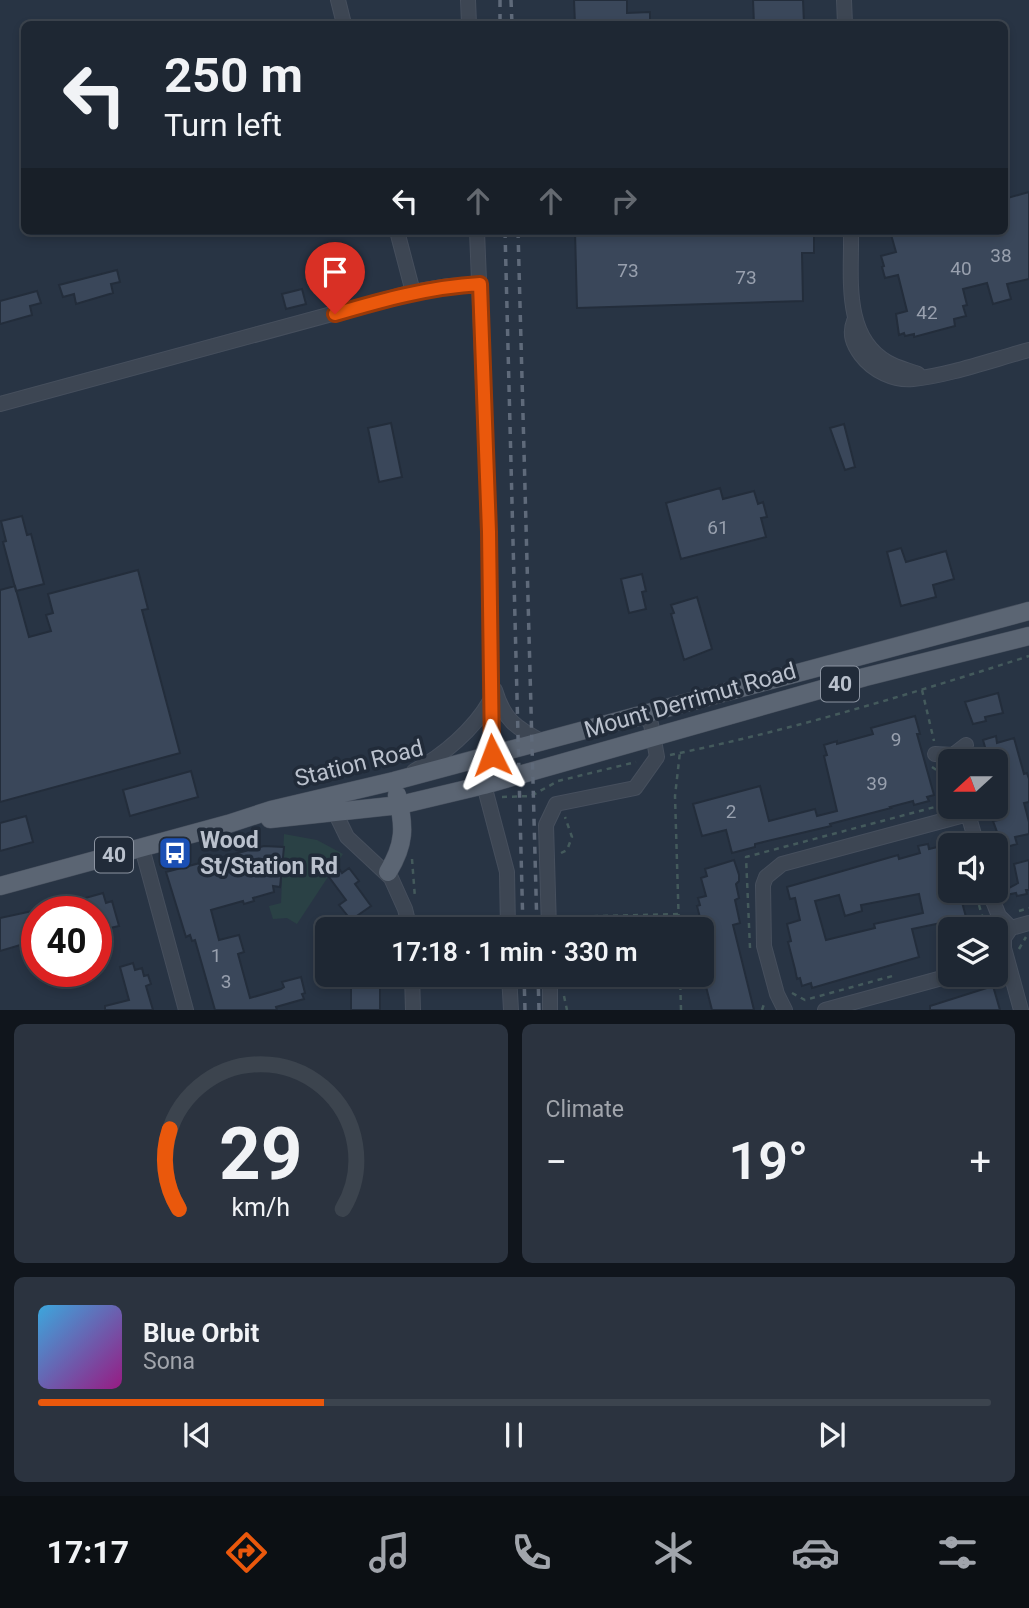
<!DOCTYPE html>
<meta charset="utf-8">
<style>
body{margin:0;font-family:Roboto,sans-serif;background:#2b333f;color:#f1f3f6;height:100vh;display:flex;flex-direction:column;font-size:26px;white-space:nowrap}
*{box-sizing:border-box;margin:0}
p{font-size:23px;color:#a1a5ac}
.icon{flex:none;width:38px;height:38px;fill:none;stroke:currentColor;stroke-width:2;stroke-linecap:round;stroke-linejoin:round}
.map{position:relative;height:1010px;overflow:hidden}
.drawer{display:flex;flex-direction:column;gap:14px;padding:14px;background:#10151c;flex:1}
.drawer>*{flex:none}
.banner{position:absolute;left:21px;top:21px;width:987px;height:214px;border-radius:10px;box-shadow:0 4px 10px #0003,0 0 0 2px #3c444e;background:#1e2733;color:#f1f3f6;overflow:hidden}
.needle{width:46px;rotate:249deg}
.fabs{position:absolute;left:938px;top:749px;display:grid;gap:14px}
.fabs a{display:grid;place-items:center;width:70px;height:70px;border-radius:10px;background:#1e2733;box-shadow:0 4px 10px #0003,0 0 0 2px #3c444e;font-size:35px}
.speed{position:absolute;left:21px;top:896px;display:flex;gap:14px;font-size:35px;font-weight:700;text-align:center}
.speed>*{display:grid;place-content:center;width:91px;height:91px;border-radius:50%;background:#1e2733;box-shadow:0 4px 10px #0003,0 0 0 2px #3c444e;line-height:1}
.speed .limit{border:10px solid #d22;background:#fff;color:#111}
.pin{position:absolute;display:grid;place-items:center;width:60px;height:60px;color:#fff;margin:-72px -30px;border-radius:50% 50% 50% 0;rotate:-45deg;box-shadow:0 0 7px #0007}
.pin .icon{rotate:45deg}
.me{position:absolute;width:77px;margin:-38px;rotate:357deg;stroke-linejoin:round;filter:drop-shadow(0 0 5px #0008)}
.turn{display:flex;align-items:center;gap:24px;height:147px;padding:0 28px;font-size:32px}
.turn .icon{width:91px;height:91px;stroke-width:2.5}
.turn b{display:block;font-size:49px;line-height:60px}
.lanes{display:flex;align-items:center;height:66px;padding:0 28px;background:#0003;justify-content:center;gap:35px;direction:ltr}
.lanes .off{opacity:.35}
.big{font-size:52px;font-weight:600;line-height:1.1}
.drawer .tile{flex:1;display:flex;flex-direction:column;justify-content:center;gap:10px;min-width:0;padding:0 24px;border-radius:10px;background:#2b333f}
.drawer .dial{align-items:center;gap:0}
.dial svg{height:182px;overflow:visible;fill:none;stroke:#3c444e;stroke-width:7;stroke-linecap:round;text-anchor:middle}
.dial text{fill:#f1f3f6;stroke:none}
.song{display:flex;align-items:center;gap:21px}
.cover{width:84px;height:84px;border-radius:10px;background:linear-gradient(135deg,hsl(200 70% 55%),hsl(310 70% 35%))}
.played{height:7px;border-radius:4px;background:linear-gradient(90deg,#ea580c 30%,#3c444e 30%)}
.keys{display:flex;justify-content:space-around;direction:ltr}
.heat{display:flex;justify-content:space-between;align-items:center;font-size:38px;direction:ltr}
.drawer .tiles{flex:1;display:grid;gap:14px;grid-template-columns:1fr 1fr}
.tile:last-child{grid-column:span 2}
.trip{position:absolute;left:315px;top:917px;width:399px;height:70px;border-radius:10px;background:#1e2733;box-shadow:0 4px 10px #0003,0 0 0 2px #3c444e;font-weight:600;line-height:70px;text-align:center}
.tab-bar{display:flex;height:112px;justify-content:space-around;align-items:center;background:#0c1014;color:#a1a5ac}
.tab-bar .icon{width:49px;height:49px}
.tab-bar .current{color:#ea580c}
.tab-bar b{font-size:32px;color:#f1f3f6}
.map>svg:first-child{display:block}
.green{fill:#2a4145}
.building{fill:#3a475a;stroke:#232d3b;stroke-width:2;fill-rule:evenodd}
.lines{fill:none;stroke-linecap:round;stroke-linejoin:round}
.minor-casing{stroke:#464f5d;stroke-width:16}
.major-casing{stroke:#464f5d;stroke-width:19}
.path{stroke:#445a5c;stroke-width:2.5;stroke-dasharray:5 5;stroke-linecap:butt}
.minor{stroke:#3d4653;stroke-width:14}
.major{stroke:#5b6573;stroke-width:18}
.rail{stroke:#5f6a7a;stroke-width:3.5;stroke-dasharray:7 7;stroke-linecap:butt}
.route-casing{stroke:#983908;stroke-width:18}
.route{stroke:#ea580c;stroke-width:12}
.labels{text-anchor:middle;stroke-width:7;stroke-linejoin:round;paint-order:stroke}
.number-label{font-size:19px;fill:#98a0ae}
.shield{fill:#212b39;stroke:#8c94a1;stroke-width:2}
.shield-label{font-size:21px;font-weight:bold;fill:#bac1cd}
.street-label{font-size:23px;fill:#bac1cd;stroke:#212b39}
.poi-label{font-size:23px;font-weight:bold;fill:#bac1cd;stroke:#212b39;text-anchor:start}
</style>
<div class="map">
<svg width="1029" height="1010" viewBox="0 0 1029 1010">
<rect width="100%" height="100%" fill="#283444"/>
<path class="green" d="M 284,834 L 317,840 L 343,854 L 297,924 L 287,918 L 273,919 L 269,906 L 281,903 Z"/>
<path class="building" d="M 574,0 L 627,0 L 627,13 L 650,12 L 650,24 L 575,24 Z
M 753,0 L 803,0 L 804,24 L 754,24 Z
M 1029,192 L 1029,279 L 1007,284 L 1011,299 L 993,304 L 987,283 L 963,289 L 967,305 L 963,306 L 966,316 L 954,319 L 955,326 L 914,337 L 914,334 L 905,336 L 904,333 L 899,335 L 896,314 L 907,311 L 898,275 L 885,278 L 882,267 L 884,266 L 881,256 L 896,252 L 890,231 L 1004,231 L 1004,199 Z
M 575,231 L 676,231 L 676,235 L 814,231 L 814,253 L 802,253 L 803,301 L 577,308 Z
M 117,270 L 120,282 L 111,284 L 113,293 L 76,304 L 74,294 L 63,297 L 59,285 Z
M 302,289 L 306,304 L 286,309 L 282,294 Z
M 37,291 L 41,303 L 30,306 L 32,315 L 0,324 L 0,301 Z
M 391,423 L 402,477 L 379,482 L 368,428 Z
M 844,424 L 855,467 L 845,470 L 830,428 Z
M 720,488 L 723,499 L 754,491 L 758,504 L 763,502 L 767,517 L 761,518 L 766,537 L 681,559 L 666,503 Z
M 22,516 L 27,535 L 31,534 L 44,584 L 16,591 L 3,542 L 6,541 L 1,521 Z
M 901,548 L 906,562 L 946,551 L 954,579 L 933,585 L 936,597 L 901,606 L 887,552 Z
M 138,570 L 148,609 L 142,610 L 180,753 L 0,802 L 0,590 L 15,586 L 29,637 L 51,631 L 46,615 L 53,613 L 48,594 Z
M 642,574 L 646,591 L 642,592 L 646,609 L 629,613 L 621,579 Z
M 697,597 L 712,649 L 684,660 L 671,614 L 674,613 L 671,605 Z
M 998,693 L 1003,713 L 985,717 L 986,721 L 973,724 L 965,702 Z
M 915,716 L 920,734 L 917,734 L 934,795 L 927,797 L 929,801 L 914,805 L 913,801 L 890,807 L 891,808 L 830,824 L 831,826 L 755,844 L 755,847 L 732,853 L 726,830 L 702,836 L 693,804 L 760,786 L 769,821 L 815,809 L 817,816 L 837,811 L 824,756 L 827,755 L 824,745 L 837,741 L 837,744 L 873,734 L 871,728 Z
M 996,736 L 997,743 L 1014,738 L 1024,774 L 1027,773 L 1029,779 L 1029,802 L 1024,803 L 1029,822 L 1029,834 L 1015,837 L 1017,844 L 1003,848 L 993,821 L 999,820 L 996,809 L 996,761 L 989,761 L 983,740 Z
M 191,771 L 198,797 L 130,816 L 123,790 Z
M 26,816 L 33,842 L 0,851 L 0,823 Z
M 928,844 L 929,849 L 950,844 L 950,891 L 959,891 L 966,917 L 950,921 L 950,944 L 946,945 L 941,923 L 912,929 L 919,957 L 812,988 L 811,983 L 802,986 L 800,978 L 797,979 L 795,969 L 788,942 L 791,941 L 787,924 L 800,920 L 795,898 L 790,899 L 787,887 L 898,855 L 899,859 L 920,853 L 918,846 ZM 919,894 L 923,913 L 874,924 L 875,928 L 826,940 L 815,901 L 839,895 L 845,916 L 862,911 L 861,905 Z
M 264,846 L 284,847 L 280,887 L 273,886 L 274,892 L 253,898 L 254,901 L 244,904 L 243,901 L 211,910 L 219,940 L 239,935 L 244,952 L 238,954 L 250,998 L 281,989 L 284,987 L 282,982 L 301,977 L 305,993 L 302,994 L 304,999 L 276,1007 L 277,1010 L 215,1010 L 195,940 L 192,941 L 190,935 L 186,937 L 166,872 Z
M 734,860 L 739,875 L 739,881 L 736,884 L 739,898 L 735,900 L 740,923 L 733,925 L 754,1010 L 712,1010 L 702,971 L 702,938 L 705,937 L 697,906 L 700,905 L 698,898 L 706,896 L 701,878 L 707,876 L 705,869 Z
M 1029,860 L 1029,890 L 1026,890 L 1027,894 L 1017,896 L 1016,893 L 1001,896 L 1000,893 L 1018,883 L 1014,864 Z
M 349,868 L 359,881 L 355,884 L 371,906 L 351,920 L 339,905 L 346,900 L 329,877 L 340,870 L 342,873 Z
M 103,893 L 106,903 L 112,901 L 119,926 L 101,930 L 109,959 L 96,962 L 96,912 L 46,912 L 46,909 Z
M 37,910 L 37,940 L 0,951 L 0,918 Z
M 133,963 L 135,970 L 142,968 L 144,976 L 148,975 L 151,984 L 146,986 L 153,1010 L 105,1010 L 105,1006 L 129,1000 L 120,967 Z
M 351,975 L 380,975 L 380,1010 L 351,1010 Z
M 993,986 L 1000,1010 L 930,1010 L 930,1006 Z"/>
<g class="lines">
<defs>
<path id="minor" d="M 338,0 L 344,24
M 468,0 L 469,24
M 844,0 L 845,24
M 397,231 L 413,292
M 477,231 L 489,532 L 492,755
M 851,231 C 852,275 842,336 887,362 C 897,368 908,370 918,374
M 854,321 C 849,334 853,344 861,355 C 873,371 894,381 913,379 C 947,376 995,359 1029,350
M 0,404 L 413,292 L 449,286 L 480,284
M 495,690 C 504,720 516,728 543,742
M 935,754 L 953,755 L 966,745
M 414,771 C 443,756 474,729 490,701
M 484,785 L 507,872 L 508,929
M 331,804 L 347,837 L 391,878 L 405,909 L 410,929
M 966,807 L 977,845
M 142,848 L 186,1010
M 989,891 L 999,916 L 1011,928
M 1011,928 L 1004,938 L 1004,948 L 1021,1010
M 1011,928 L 1029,923
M 549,929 L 546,825 L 556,804 L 635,788 L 657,757 L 651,724 L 646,717 L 634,719
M 412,975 L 413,1010
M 509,975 L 511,1010
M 550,975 L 550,1010
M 785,1010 L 777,994 L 764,946 L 763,885 L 766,877 L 782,864 L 968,814
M 825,1010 L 953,975"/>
<path id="major" d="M 270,819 L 400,805 L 484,785 L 865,677 L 1029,636
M 388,872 C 405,844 405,827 397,795
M 0,886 L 228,824 L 271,810 L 394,781 L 1029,611"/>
</defs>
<use href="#minor" class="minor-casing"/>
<use href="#major" class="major-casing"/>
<path class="path" d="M 922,690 L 934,741
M 670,755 C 792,730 911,694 1029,656
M 932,767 L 944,775 L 950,798
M 502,797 L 531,796 L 558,781 L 636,762
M 561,853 L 567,850 L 572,837 L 565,817
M 412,859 L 415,898
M 979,905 L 986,929
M 1019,911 L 1029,908
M 563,917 L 678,914
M 442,919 L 496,918
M 679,929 L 675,796 L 680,752
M 750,948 L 746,857 L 950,803
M 1019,949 L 1026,937
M 680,975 L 681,1010
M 963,985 L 998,976
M 792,993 L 805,1000 L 896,975
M 564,996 L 567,1010
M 762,1010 L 765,1001"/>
<use href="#minor" class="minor"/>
<use href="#major" class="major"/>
<path class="rail" d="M 500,0 L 500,24
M 511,0 L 512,24
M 505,231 L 523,929
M 518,231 L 537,929
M 524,975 L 525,1010
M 538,975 L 539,1010"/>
</g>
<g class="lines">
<defs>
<path id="route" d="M 335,314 C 383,300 429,287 480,284 L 489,532 L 492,755"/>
</defs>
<use href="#route" class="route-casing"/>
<use href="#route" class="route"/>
</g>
<defs>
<symbol id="bus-square" viewBox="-11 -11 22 22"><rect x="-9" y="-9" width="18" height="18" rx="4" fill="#1a4fb4" stroke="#212b39"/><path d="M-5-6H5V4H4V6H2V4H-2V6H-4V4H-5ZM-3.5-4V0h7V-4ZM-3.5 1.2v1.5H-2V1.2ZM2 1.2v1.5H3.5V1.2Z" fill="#fff"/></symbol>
</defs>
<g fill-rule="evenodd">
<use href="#bus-square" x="156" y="834" width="38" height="38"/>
</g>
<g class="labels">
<g class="number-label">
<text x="1001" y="262">38</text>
<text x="961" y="275">40</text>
<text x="628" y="277">73</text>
<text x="746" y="284">73</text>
<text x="927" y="319">42</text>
<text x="718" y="534">61</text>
<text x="896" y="746">9</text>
<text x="877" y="790">39</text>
<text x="731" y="818">2</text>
<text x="216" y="962">1</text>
<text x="226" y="988">3</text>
</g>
<g class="shield">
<rect x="821" y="666.5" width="38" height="35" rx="5"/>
<rect x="95" y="837.5" width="38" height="35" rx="5"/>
</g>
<g class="shield-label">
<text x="840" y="691">40</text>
<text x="114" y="862">40</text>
</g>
<g class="street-label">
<text transform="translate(690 700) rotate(-16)" y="8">Mount Derrimut Road</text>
<text transform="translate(359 763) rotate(-14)" y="8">Station Road</text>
</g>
<g class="poi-label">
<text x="200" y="848">Wood<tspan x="200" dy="26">St/Station Rd</tspan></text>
</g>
</g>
</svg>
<div class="fabs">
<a><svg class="needle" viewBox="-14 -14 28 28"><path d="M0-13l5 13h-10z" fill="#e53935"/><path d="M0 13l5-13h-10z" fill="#a1a5ac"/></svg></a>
<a><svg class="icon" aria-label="sound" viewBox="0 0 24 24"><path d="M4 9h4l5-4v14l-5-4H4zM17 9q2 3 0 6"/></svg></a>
<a><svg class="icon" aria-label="layers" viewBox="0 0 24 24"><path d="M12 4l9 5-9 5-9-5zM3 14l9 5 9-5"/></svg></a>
</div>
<div class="speed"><div class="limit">40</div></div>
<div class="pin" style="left:335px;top:314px;background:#d93025"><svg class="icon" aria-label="arrive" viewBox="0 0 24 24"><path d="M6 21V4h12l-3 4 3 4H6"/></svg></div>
<svg class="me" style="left:492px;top:755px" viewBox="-20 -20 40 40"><path d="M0-17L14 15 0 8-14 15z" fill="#ea580c" stroke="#fff" stroke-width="4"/></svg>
<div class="trip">17:18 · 1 min · 330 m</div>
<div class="banner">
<div class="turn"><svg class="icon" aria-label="left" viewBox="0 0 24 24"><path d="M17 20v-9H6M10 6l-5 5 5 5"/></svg><div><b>250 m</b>Turn left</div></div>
<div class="lanes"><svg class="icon" aria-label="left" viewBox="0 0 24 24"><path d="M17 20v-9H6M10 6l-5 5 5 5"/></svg><svg class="icon off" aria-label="ahead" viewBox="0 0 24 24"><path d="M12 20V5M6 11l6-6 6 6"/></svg><svg class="icon off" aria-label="ahead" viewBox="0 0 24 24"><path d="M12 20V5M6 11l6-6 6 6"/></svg><svg class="icon off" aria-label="right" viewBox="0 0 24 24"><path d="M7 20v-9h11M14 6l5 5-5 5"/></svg></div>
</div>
</div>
<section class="drawer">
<div class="tiles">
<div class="tile dial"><svg viewBox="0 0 100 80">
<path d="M14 69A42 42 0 1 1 86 69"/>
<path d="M14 69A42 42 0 0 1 10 34" stroke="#ea580c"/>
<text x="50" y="56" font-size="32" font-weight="700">29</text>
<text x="50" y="72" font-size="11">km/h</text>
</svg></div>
<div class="tile"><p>Climate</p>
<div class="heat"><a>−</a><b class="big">19°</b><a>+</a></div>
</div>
<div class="tile">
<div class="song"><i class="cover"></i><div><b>Blue Orbit</b><p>Sona</p></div></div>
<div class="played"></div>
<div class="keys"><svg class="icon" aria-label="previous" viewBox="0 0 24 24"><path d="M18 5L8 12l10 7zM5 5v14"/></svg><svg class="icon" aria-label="pause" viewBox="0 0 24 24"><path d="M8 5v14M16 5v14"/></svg><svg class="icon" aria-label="next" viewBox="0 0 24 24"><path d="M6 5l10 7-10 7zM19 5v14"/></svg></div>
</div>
</div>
</section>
<nav class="tab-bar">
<b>17:17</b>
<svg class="icon current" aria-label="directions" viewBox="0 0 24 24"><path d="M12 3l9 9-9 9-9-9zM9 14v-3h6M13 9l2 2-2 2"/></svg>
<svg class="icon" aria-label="music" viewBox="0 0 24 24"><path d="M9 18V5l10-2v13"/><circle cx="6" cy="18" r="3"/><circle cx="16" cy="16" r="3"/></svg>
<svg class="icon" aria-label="phone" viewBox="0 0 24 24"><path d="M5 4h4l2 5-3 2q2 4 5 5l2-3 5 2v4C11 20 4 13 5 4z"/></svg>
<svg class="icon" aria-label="climate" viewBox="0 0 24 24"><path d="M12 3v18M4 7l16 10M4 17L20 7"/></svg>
<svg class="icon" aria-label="car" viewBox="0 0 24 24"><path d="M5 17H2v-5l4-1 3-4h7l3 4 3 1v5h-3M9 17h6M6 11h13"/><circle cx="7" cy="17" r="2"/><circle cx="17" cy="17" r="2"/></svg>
<svg class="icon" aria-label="filters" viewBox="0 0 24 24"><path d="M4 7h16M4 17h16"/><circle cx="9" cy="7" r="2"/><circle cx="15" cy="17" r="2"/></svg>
</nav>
